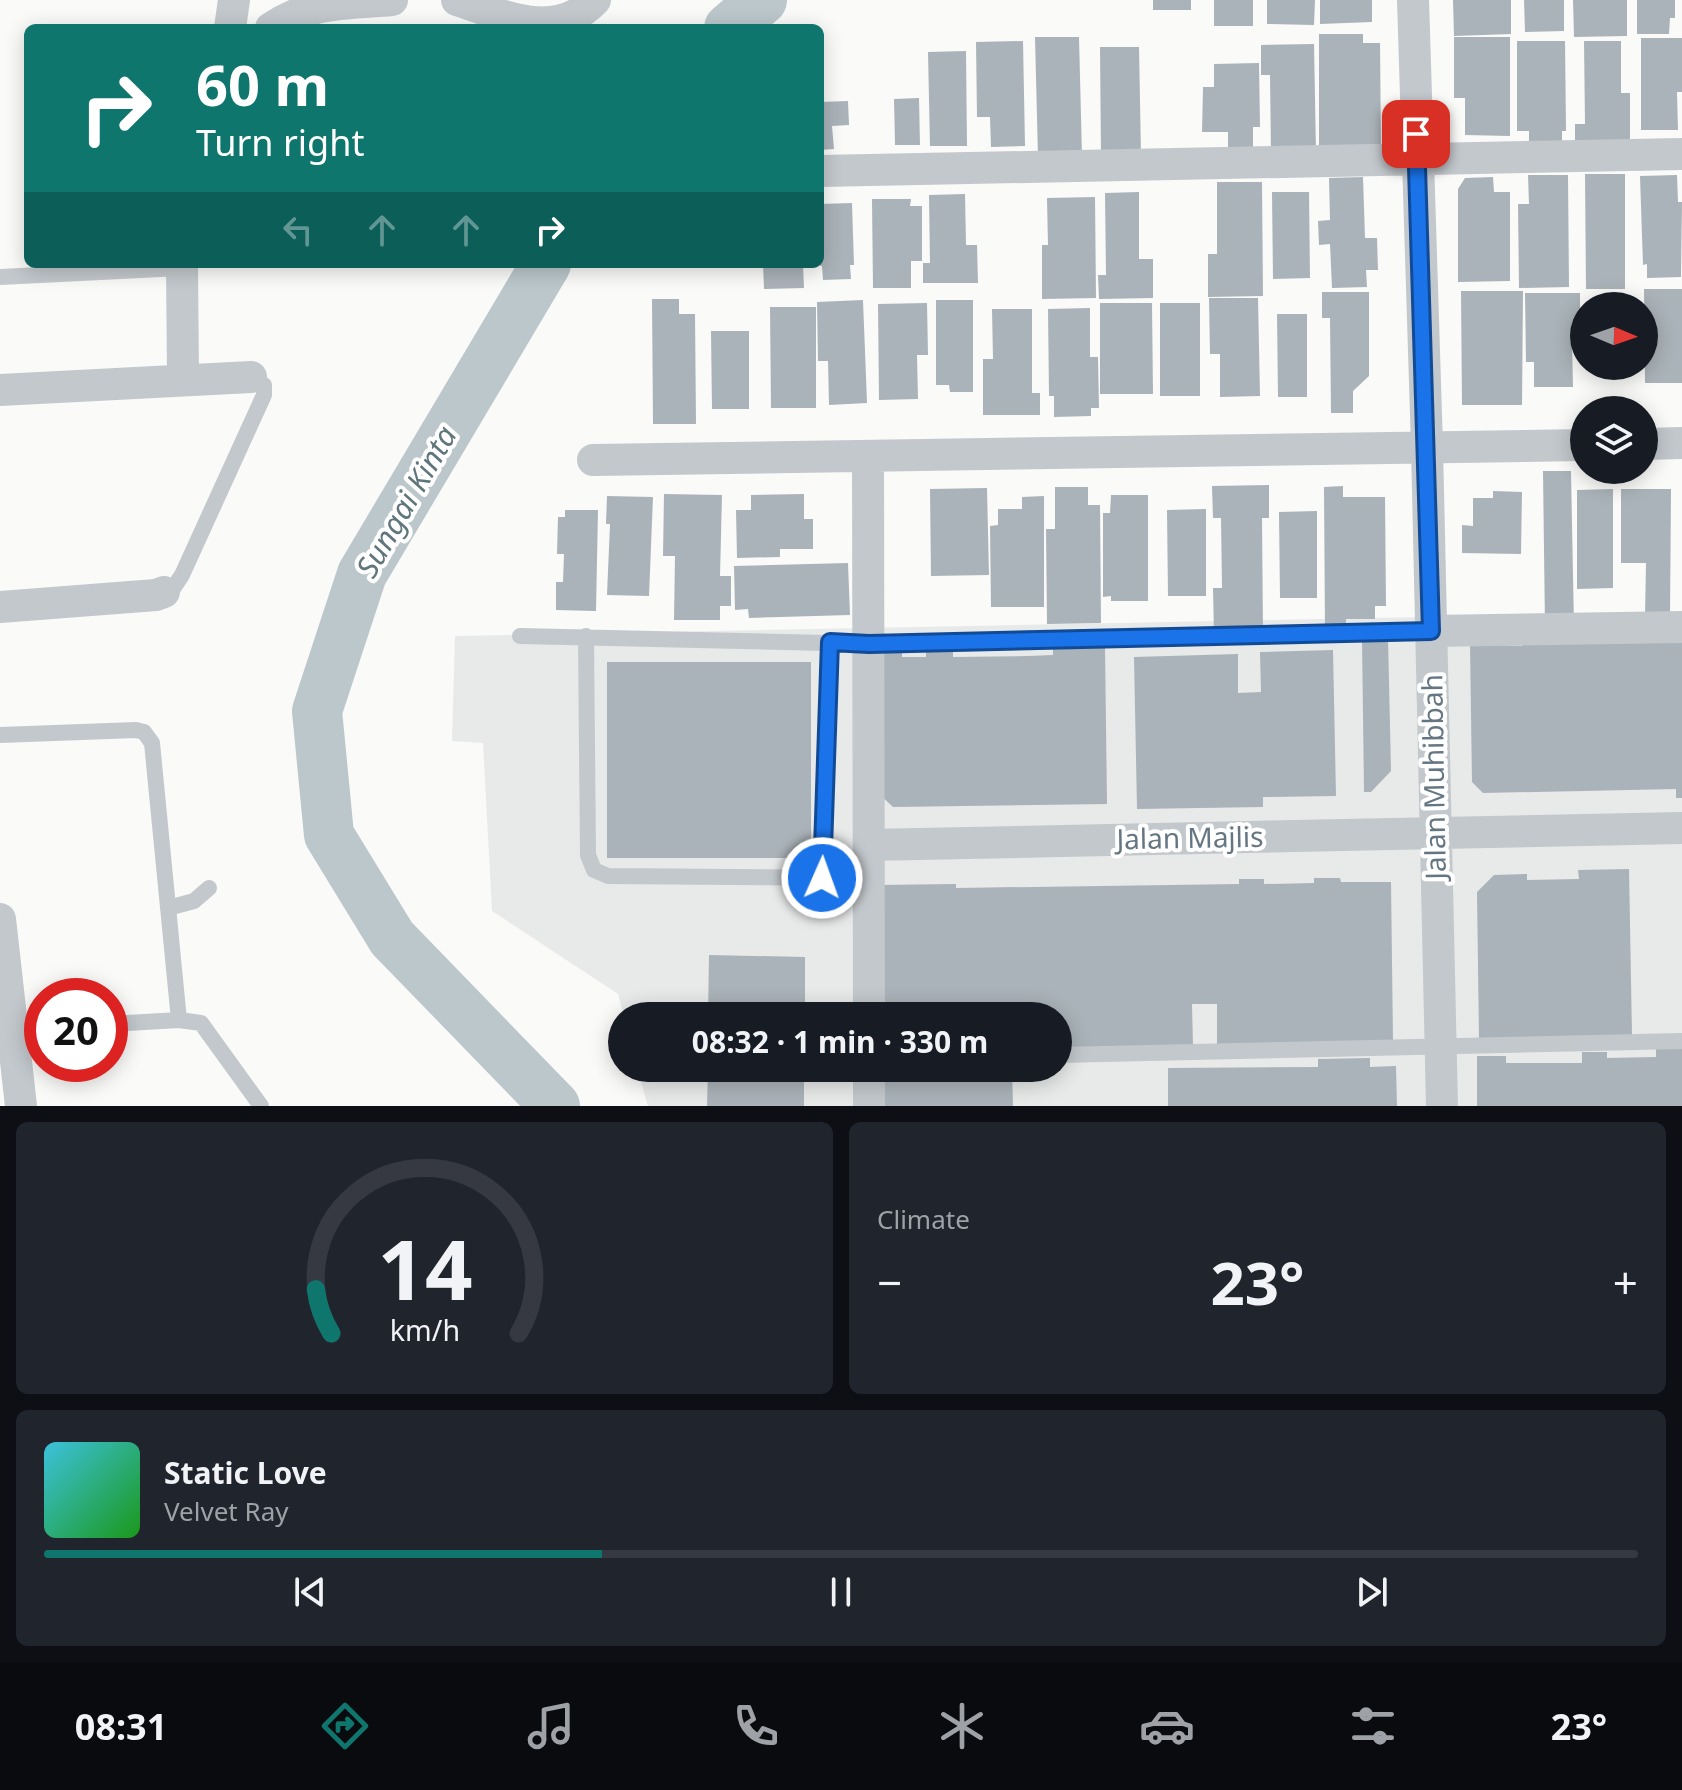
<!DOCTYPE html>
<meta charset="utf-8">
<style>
body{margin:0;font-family:"Noto Sans",sans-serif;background:#20242c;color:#f1f3f6;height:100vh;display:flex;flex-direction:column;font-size:30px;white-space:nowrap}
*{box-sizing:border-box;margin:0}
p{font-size:26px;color:#9ea1a6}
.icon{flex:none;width:44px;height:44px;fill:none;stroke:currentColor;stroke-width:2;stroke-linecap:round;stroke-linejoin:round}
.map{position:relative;height:1106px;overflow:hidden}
.panel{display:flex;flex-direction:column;gap:16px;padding:16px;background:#0d0f14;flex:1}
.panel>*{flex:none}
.top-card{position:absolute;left:24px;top:24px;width:800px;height:244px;border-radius:12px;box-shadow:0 4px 20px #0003;background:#0f766e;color:#fff;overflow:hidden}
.needle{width:52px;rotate:92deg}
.fabs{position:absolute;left:1570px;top:292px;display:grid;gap:16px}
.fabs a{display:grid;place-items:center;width:88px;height:88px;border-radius:50%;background:#171b24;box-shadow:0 4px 20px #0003;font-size:40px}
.speed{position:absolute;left:24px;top:978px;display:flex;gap:16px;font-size:40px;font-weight:700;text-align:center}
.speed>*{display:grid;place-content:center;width:104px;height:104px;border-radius:50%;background:#171b24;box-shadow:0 4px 20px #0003;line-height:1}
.speed .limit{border:12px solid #d22;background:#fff;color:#111}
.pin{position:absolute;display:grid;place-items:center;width:68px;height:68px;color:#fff;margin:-34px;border-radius:16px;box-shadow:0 4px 12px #0006}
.me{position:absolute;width:88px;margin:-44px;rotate:2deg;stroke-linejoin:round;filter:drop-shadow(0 0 6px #0008)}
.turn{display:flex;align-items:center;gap:28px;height:168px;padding:0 40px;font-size:36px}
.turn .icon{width:104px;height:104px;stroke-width:2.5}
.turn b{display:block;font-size:56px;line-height:68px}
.lanes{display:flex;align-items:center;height:76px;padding:0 40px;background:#0003;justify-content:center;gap:40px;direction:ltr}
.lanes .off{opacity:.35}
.big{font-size:60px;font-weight:700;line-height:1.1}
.panel .card{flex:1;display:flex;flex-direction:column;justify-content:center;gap:12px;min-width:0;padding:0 28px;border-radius:12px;background:#20242c}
.panel .dial{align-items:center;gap:0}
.dial svg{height:208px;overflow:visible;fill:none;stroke:#363941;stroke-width:7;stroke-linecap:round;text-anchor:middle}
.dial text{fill:#f1f3f6;stroke:none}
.song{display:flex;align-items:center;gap:24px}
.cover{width:96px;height:96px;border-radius:12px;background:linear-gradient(135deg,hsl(190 70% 55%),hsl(120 70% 35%))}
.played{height:8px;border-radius:4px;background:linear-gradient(90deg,#0f766e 35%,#363941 35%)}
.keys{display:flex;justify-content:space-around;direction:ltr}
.heat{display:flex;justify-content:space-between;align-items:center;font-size:44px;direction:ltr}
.panel .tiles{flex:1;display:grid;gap:16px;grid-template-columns:1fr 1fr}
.card:last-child{grid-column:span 2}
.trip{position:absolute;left:608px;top:1002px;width:464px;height:80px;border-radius:40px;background:#171b24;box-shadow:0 4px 20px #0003;font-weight:700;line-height:80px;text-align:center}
.tab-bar{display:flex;height:128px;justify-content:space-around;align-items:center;background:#090b0e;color:#9ea1a6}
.tab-bar .icon{width:56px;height:56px}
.tab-bar .active{color:#0f766e}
.tab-bar b{font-size:36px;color:#f1f3f6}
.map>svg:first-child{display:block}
.built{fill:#e8e9e9}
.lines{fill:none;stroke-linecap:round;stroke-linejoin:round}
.river{stroke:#bbc7cb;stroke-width:50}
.building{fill:#aab3b9}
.service{stroke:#c3c8cc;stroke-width:16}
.minor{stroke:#c3c8cc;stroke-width:32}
.route-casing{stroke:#114b97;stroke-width:20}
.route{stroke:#1a73e8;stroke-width:14}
.labels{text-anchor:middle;stroke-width:8;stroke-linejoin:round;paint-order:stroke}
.street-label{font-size:28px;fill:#657683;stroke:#fff}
.water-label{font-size:30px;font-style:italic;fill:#60757c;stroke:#fff}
</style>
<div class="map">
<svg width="1682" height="1106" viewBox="0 0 1682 1106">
<rect width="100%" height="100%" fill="#fafaf8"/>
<path class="built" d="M 1682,612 L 1682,1106 L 648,1106 L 637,1068 L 1058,1068 L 1058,1016 L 624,1016 L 618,994 L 492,911 L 483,743 L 452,741 L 455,636 Z"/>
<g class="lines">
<path class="river" d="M 729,28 L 762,0
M 546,264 L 362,574 L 317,711 L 329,835 L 392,938 L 555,1106"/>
</g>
<path class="building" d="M 1153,0 L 1191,0 L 1191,10 L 1153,10 Z
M 1214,0 L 1253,0 L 1253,26 L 1214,26 Z
M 1267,0 L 1315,0 L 1314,25 L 1267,24 Z
M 1320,0 L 1372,0 L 1372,22 L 1320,24 Z
M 1453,0 L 1511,0 L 1511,34 L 1454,36 Z
M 1524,0 L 1564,0 L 1564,31 L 1525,32 Z
M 1573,0 L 1627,0 L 1627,36 L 1574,37 Z
M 1637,0 L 1675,0 L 1675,18 L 1670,18 L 1669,34 L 1637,34 Z
M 1319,34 L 1363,34 L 1363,43 L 1380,43 L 1381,153 L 1319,153 Z
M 1035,37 L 1079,37 L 1082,157 L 1038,157 Z
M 1454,37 L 1510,37 L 1510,136 L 1465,135 L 1465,98 L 1454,98 Z
M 1641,38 L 1682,38 L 1682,92 L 1677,92 L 1678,130 L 1641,130 Z
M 1023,41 L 1025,146 L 991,147 L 990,117 L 977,117 L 976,42 Z
M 1517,41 L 1565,41 L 1566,131 L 1562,131 L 1562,152 L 1529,152 L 1529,131 L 1517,131 Z
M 1584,41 L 1621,41 L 1621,93 L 1630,93 L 1630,149 L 1575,149 L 1575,124 L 1585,124 Z
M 1314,44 L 1316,153 L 1271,154 L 1270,75 L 1261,75 L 1261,45 Z
M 1100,47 L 1139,47 L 1141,156 L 1101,156 Z
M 966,51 L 967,146 L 930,146 L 928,52 Z
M 1259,63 L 1260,127 L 1253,127 L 1253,154 L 1228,154 L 1228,132 L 1202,132 L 1203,87 L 1214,87 L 1214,64 Z
M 919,98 L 920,145 L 895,145 L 894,99 Z
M 848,101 L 849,125 L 832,126 L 834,149 L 820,150 L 820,102 Z
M 1585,174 L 1625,174 L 1625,289 L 1586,289 Z
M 1528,175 L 1568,175 L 1569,287 L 1519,288 L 1518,204 L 1529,204 Z
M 1677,175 L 1678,202 L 1682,202 L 1681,277 L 1647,278 L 1647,264 L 1643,265 L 1640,176 Z
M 1363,177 L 1365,238 L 1377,238 L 1378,270 L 1366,270 L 1367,287 L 1332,288 L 1330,244 L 1319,245 L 1318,221 L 1330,220 L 1329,178 Z
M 1493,177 L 1494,192 L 1510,192 L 1510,281 L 1458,282 L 1458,189 L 1465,178 Z
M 1217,182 L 1262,182 L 1263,296 L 1208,297 L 1208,254 L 1217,254 Z
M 1139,192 L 1139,259 L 1153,259 L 1153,298 L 1099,299 L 1098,275 L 1106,275 L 1105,193 Z
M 1272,192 L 1309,192 L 1310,278 L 1273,279 Z
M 965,194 L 966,245 L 977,245 L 978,283 L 923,283 L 923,263 L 930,263 L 929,195 Z
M 1095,197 L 1096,298 L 1042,299 L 1042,245 L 1048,245 L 1047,198 Z
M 872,199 L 911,199 L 910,206 L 922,206 L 922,261 L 911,261 L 911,288 L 873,288 Z
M 852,203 L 854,265 L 850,265 L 851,279 L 823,280 L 822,266 L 820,266 L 820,204 Z
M 763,264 L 803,264 L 804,288 L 764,289 Z
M 1644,289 L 1682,289 L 1682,383 L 1645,383 Z
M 1461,291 L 1523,291 L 1522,405 L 1462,405 Z
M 1322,292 L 1369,292 L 1369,376 L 1353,391 L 1353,413 L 1331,413 L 1330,318 L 1322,318 Z
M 1525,293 L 1580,293 L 1580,342 L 1572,342 L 1573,387 L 1534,387 L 1534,362 L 1526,362 Z
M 1209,298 L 1258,298 L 1260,396 L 1220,397 L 1220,354 L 1210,354 Z
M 652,299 L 679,299 L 679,314 L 695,314 L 696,424 L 653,424 Z
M 863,300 L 867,403 L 829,405 L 828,361 L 818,361 L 817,302 Z
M 936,300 L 973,300 L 973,392 L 950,392 L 949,385 L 936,385 Z
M 927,303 L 928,355 L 917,355 L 918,399 L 879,400 L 878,304 Z
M 1100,303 L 1152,303 L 1153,394 L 1100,394 Z
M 1160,303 L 1200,303 L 1200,396 L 1160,396 Z
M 770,307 L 816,307 L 816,408 L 771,408 Z
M 1090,308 L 1090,357 L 1098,357 L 1099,408 L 1091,408 L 1091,416 L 1054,417 L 1054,396 L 1049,396 L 1048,309 Z
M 992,309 L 1032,309 L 1032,393 L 1040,393 L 1040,415 L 983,415 L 983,359 L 993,359 Z
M 1277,314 L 1307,314 L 1307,397 L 1278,397 Z
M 711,331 L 749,331 L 749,409 L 712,409 Z
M 1543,471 L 1571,471 L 1574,627 L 1545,628 Z
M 1269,485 L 1269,518 L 1262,518 L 1263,634 L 1214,635 L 1213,588 L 1222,588 L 1221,518 L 1213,518 L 1212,486 Z
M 1343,486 L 1343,497 L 1385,497 L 1386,606 L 1375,606 L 1375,619 L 1346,619 L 1346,631 L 1325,631 L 1324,487 Z
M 1055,487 L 1088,487 L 1088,505 L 1100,505 L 1101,623 L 1047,624 L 1046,529 L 1055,529 Z
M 987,488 L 989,575 L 931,576 L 930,489 Z
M 1613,489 L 1613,588 L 1577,589 L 1577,490 Z
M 1621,489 L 1671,489 L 1670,617 L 1645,617 L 1646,563 L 1621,563 Z
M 1493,491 L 1522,492 L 1521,554 L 1462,553 L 1462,525 L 1473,526 L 1473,498 L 1493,498 Z
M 664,494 L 722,495 L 720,576 L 731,576 L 731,606 L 720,606 L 720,620 L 674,620 L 675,556 L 663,556 Z
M 804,494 L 804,519 L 813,519 L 813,549 L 780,549 L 780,557 L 737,558 L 736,510 L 751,510 L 751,495 Z
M 1111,495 L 1148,495 L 1148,601 L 1111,601 L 1111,596 L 1103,597 L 1103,513 L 1110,513 Z
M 607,496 L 653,497 L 649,596 L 607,595 L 610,524 L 606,524 Z
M 1044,496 L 1044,607 L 991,607 L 990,526 L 998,525 L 998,509 L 1022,509 L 1022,497 Z
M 1206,509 L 1206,596 L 1168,596 L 1167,510 Z
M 565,510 L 598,510 L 596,611 L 556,610 L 556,582 L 563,582 L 564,554 L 557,554 L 558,517 L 565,517 Z
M 1317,511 L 1317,598 L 1280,598 L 1279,512 Z
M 848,563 L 850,615 L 749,618 L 748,609 L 735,610 L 734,566 Z
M 1362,638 L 1388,638 L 1391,771 L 1371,792 L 1364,792 Z
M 1522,638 L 1682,643 L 1682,798 L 1676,798 L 1676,789 L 1483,793 L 1472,782 L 1470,644 L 1522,646 Z
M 1105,647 L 1107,804 L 893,807 L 877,792 L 875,652 L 902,651 L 902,657 L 926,657 L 926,648 L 953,648 L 953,657 L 1028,656 L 1053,655 L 1053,648 Z
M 1333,650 L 1336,796 L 1263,797 L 1263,807 L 1137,809 L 1134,657 L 1238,654 L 1238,693 L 1261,692 L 1260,652 Z
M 607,662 L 811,662 L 811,858 L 607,858 Z
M 1629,869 L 1632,1036 L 1479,1038 L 1477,892 L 1494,875 L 1527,874 L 1527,880 L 1579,879 L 1578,870 Z
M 1314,878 L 1340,878 L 1341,882 L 1391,882 L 1393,1041 L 1217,1044 L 1217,1004 L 1192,1004 L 1193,1046 L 1058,1048 L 1058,1016 L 880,1016 L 878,885 L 956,884 L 956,888 L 1239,884 L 1239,879 L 1264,879 L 1264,884 L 1314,883 Z
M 709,955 L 805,957 L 805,1016 L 708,1016 Z
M 1656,1044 L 1682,1044 L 1682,1106 L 1477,1106 L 1477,1056 L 1506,1056 L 1506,1063 L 1582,1063 L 1582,1052 L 1607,1052 L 1607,1058 L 1656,1057 Z
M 1370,1058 L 1370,1067 L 1396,1066 L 1397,1106 L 1168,1106 L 1168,1068 L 1318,1067 L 1318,1059 Z
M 708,1068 L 804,1068 L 804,1106 L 707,1106 Z
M 881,1068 L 1012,1068 L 1013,1106 L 882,1106 Z"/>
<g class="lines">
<path class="service" d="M 0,277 L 181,268
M 164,592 L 174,587 L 182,575 L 264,395 L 264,385 L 251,377
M 520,636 L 869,644 L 1431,631
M 586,636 L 588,855 L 594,870 L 608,876 L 869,878
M 0,735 L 136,730 L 144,732 L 152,743 L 179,1020
M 822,878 L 830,642
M 168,908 L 194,901 L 209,888
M 110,1024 L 179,1020 L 201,1023 L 261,1106
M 12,1029 L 42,1028
M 1058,1055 L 1682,1041"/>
<path class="minor" d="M 457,0 C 502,15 555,42 595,0
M 1413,0 L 1427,447 L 1442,1106
M 230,28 L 234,0
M 271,28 C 311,1 346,4 392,0
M 820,171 L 1682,154
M 182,264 L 183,379
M 0,390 L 251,377
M 1644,444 L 1682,443
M 868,456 L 869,1016
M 593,460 L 1584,445
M 0,607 L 156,595 L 164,592
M 1431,631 L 1682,627
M 869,845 L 1682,828
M 0,919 L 21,1106
M 869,1106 L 869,1068"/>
</g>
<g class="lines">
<defs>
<path id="route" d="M 822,878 L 830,642 L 869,644 L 1431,631 L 1416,134"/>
</defs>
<use href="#route" class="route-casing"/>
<use href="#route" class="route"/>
</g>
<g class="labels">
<g class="street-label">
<text transform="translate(1434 777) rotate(-91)" y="10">Jalan Muhibbah</text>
<text transform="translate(1190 838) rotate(-1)" y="10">Jalan Majlis</text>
</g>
<g class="water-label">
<text transform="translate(407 502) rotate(-60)" y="10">Sungai Kinta</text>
</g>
</g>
</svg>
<div class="fabs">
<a><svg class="needle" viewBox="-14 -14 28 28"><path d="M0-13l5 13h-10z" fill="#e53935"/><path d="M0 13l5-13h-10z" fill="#9ea1a6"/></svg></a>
<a><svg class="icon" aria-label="layers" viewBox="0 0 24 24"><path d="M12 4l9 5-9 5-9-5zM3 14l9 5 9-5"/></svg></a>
</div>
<div class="speed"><div class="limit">20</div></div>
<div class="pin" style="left:1416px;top:134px;background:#d93025"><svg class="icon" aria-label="arrive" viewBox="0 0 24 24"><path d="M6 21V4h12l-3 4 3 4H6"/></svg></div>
<svg class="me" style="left:822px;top:878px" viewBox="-20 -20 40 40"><circle r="17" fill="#1a73e8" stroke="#fff" stroke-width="3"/><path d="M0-11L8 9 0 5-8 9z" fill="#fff"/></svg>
<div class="trip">08:32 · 1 min · 330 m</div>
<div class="top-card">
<div class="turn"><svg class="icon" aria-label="right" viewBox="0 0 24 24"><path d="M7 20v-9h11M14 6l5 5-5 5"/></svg><div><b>60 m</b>Turn right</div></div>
<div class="lanes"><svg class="icon off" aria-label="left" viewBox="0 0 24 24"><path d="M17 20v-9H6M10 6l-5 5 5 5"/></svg><svg class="icon off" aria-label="ahead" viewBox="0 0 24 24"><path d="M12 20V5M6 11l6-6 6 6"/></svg><svg class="icon off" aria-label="ahead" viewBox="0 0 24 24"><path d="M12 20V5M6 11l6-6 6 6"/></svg><svg class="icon" aria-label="right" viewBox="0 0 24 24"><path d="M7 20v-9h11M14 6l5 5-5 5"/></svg></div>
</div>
</div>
<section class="panel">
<div class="tiles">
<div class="card dial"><svg viewBox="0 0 100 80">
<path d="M14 69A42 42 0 1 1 86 69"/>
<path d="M14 69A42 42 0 0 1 8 52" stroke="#0f766e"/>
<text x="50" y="56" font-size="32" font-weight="700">14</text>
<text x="50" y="72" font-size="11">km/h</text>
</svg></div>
<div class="card"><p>Climate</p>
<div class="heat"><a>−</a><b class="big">23°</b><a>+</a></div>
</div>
<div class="card">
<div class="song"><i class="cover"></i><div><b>Static Love</b><p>Velvet Ray</p></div></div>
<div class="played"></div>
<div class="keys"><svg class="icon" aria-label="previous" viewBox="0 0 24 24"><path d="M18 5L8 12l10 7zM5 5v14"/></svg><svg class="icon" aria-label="pause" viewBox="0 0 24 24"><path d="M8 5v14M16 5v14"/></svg><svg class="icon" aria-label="next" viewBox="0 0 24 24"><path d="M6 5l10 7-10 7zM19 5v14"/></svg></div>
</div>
</div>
</section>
<nav class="tab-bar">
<b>08:31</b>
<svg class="icon active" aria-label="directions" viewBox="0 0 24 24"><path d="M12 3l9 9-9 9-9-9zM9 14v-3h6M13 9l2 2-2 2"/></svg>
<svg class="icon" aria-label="music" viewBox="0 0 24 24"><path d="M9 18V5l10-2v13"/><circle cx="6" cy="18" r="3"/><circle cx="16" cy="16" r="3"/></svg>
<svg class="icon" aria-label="phone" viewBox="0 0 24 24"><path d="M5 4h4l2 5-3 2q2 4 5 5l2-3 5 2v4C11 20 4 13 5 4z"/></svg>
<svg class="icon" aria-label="climate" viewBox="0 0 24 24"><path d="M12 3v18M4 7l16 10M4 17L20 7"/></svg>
<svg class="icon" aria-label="car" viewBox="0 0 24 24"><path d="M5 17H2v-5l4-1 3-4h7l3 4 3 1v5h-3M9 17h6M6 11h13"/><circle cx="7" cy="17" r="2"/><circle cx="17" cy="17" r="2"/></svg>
<svg class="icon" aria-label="filters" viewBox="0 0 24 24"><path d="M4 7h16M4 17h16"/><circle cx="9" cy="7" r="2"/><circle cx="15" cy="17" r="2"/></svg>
<b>23°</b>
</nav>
